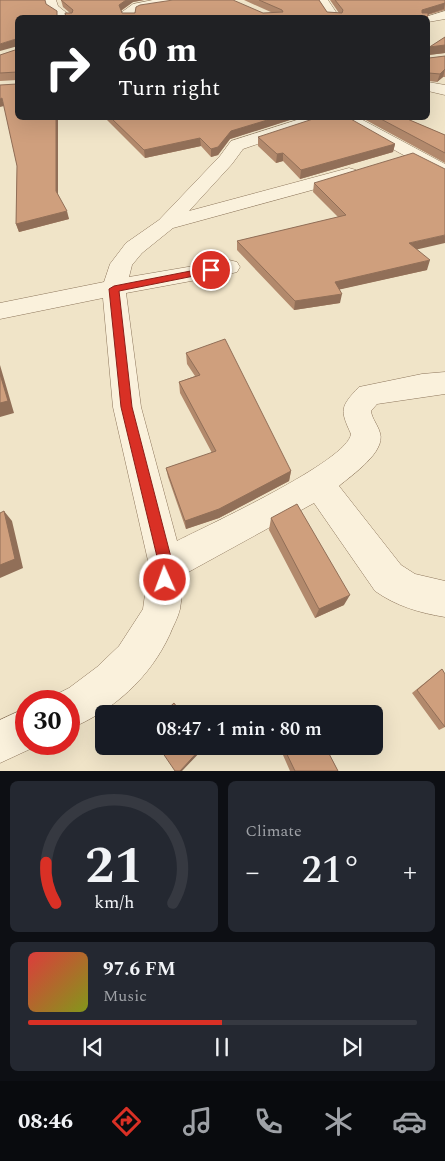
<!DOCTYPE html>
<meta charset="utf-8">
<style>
body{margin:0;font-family:Spectral,serif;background:#242831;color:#f1f3f6;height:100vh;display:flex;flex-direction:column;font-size:19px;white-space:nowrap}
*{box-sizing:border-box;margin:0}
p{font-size:16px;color:#9ea1a6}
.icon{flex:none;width:28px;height:28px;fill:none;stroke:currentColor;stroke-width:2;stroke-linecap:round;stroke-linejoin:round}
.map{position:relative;height:771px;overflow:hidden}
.panel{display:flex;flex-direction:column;gap:10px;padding:10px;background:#0d0f14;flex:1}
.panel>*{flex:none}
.guide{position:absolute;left:15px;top:15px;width:415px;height:105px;border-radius:8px;box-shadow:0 5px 20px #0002;background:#202124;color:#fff;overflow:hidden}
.speed{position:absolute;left:15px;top:690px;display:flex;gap:10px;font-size:25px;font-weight:700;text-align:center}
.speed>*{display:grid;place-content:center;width:65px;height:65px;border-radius:50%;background:#171b24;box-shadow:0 5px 20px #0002;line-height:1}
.speed .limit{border:8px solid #d22;background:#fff;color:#111}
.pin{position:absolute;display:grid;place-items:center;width:42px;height:42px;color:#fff;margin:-21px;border:2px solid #fff;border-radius:50%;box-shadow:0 1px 5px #0007}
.me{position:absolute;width:55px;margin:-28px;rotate:358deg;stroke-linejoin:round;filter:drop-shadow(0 0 4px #0008)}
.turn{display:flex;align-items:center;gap:18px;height:105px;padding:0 20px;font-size:22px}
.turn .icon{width:65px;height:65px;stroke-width:2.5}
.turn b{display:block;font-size:35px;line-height:42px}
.big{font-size:38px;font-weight:600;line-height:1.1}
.panel .tile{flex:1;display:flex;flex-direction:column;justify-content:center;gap:8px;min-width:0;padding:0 18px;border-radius:8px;background:#242831}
.panel .dial{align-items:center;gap:0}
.dial svg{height:130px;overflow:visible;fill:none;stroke:#363941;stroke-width:7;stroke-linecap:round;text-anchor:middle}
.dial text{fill:#f1f3f6;stroke:none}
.song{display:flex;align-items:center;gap:15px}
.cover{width:60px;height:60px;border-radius:8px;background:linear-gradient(135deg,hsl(0 70% 55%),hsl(70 70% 35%))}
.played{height:5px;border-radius:2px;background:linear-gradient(90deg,#d93025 50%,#363941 50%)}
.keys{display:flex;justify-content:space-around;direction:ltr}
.heat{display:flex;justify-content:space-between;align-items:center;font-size:28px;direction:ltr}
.panel .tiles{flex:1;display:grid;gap:10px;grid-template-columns:1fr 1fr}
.tile:last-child{grid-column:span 2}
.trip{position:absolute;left:95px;top:705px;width:288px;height:50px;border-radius:8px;background:#171b24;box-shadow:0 5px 20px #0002;font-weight:600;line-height:50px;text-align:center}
.tabs{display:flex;height:80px;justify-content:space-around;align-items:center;background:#090b0e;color:#9ea1a6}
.tabs .icon{width:35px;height:35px}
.tabs .active{color:#d93025}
.tabs b{font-size:22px;color:#f1f3f6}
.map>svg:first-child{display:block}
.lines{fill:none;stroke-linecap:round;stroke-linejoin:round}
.minor-casing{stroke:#8d765c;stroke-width:1}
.minor{fill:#faf1dc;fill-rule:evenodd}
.wall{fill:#b2896c}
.shaded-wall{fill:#916f58}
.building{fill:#cf9f7d;stroke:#916f58}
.route{fill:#d93025;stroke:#8d1f18}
</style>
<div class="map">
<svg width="445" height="771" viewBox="0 0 445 771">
<rect width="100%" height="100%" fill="#f0e4c8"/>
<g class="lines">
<defs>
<path id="minor" d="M 44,0 L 56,0 L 58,6 L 73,18 C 58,18 50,15 44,0 Z
M 153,0 L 182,0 C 171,10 148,4 134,13 L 136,18 L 124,18 L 122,12 L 133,4 Z
M 316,0 L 328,0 L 340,18 L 328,18 Z
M 445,11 L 445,19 L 428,22 L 428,18 L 422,18 Z
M 428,82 L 445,85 L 445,95 L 428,91 Z
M 303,118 L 326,118 L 324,121 L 243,149 L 232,164 L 189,211 L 349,168 L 356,170 L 358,174 L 356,178 L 173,228 L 142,253 L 132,265 L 129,277 L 229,260 L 237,262 L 240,267 L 237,272 L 229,274 L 126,293 L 141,407 L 177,541 C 206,526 348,461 351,434 C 340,410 340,407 359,387 L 422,374 L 445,372 L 445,394 L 377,404 L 371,411 C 372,419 378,425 380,433 C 386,452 352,475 339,486 L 401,565 L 415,574 L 445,581 L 445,617 C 420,613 396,606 375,591 L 314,503 L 183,575 C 182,586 182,598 180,609 C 178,618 173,626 170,634 C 150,678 113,711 69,729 L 69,701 L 52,701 L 55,695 L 69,688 L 97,667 L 119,646 L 143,609 L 149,565 L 113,407 L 103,298 L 0,319 L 0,303 L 104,282 L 110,264 L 126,243 L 159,220 L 220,156 L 231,141 Z
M 340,118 L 359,118 L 445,164 L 445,178 L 342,121 Z
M 26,708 L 26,744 L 41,744 L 0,763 L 0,720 Z"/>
</defs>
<use href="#minor" class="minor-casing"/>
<use href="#minor" class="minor"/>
</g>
<path class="wall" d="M 61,0 L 144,0 L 133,2 L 121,11 L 122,13 L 273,13 L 244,0 L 319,0 L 327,12 L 339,13 L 330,0 L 445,0 L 445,10 L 428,15 L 428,19 L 428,18 L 66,18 L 65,13 L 70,13 L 63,7 Z
M 445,37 L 445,53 L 429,55 L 429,58 L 445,56 L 445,77 L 443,77 L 437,82 L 429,81 L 428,88 L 428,48 Z
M 18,49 L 18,118 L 58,118 L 58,195 L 69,219 L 19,232 L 16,224 L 17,166 L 4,106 L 17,84 L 17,80 L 0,81 L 0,55 Z
M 105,118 L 293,118 L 293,119 L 230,139 L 218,155 L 211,157 L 201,146 L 145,158 Z
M 362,118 L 405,118 L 445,135 L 445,163 Z
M 258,137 L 395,144 L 393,152 L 300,179 L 283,161 L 276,163 L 258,146 Z
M 314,183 L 417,249 L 427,270 L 340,289 L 340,303 L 294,310 L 237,250 L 237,241 L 338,217 L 313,192 Z
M 186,353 L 291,471 L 289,481 L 219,518 L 186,529 L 168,477 L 166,468 L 212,453 L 180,393 L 179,382 L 195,376 L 187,364 Z
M 271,518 L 344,605 L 315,618 L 269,530 Z
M 442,669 L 445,727 L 439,730 L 412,693 Z
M 279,746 L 325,746 L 338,771 L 290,771 Z"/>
<path class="shaded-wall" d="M 126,0 L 144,0 L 133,2 L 120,11 L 119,5 Z
M 445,3 L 444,9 L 420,17 L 422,10 Z
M 16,39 L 18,46 L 0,51 L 0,44 Z
M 445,45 L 445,53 L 428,55 L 429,47 Z
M 445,69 L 443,77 L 437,82 L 440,74 Z
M 2,98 L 4,106 L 0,107 L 0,99 Z
M 56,118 L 58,118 L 58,199 L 56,191 Z
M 274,118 L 293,118 L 293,119 L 230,139 L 218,155 L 211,157 L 211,149 L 231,131 Z
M 200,138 L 201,146 L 145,158 L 144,150 Z
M 395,144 L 393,152 L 300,179 L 301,170 Z
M 283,153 L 283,161 L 276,163 L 277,154 Z
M 67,211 L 69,219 L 19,232 L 16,224 Z
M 445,235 L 445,243 L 406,252 L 409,243 Z
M 430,260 L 427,270 L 333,291 L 335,282 Z
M 342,294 L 340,303 L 294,310 L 295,301 Z
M 0,365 L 14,413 L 0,417 Z
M 291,471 L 289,481 L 219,518 L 186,529 L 185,521 Z
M 4,511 L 12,521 L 23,568 L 0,578 L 0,565 Z
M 350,595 L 344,605 L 315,618 L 319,609 Z
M 203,746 L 205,746 L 205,747 L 182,771 L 180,771 Z"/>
<path class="building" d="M 0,0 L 45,0 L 46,4 L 57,11 L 57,18 L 18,18 L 18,41 L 16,39 L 0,44 Z
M 61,0 L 126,0 L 119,5 L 122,13 L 135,13 L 136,7 L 140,5 L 173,0 L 233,0 L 263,13 L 283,12 L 282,10 L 259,0 L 319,0 L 327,12 L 342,13 L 343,10 L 335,0 L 445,0 L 445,3 L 422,10 L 422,13 L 428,13 L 428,16 L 422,18 L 66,18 L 65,13 L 72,13 L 73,10 Z
M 445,37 L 445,45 L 429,47 L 429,58 L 445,56 L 445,69 L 440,74 L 429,73 L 429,84 L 428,85 L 428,48 Z
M 18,49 L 18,118 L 56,118 L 56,191 L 67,211 L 16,224 L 17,166 L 2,98 L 0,99 L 0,85 L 17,84 L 17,72 L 0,73 L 0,55 Z
M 111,118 L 274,118 L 231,131 L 218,147 L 211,149 L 200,138 L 144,150 Z
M 316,118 L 349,118 L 395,144 L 301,170 L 283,153 L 277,154 L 258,137 Z
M 379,118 L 405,118 L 445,135 L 445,153 Z
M 413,153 L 445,169 L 445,235 L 409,243 L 430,260 L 335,282 L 342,294 L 295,301 L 237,241 L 346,215 L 314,183 Z
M 225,339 L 291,471 L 219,509 L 185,521 L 166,468 L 216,451 L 179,382 L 200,375 L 186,353 Z
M 0,374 L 8,401 L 0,403 Z
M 297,504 L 350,595 L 319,609 L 271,518 Z
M 4,511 L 15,559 L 0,565 L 0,513 Z
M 442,669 L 445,674 L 445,727 L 417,690 Z
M 174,703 L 182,714 L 162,714 Z
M 307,710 L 309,714 L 301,714 Z
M 158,746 L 203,746 L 180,771 L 175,771 Z
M 283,746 L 325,746 L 338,771 L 295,771 Z"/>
<path class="route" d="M 211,267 L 215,270 L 214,272 L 119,291 L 132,407 L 173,565 L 170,586 L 165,588 L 159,586 L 157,580 L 159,565 L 121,407 L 109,289 L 114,286 Z"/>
</svg>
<div class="speed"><div class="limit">30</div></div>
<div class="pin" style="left:211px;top:270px;background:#d93025"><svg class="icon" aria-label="arrive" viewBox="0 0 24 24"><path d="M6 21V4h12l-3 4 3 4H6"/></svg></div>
<svg class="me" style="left:165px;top:580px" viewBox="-20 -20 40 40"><circle r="17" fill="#d93025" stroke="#fff" stroke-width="3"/><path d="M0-11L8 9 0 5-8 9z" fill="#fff"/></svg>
<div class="trip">08:47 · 1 min · 80 m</div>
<div class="guide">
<div class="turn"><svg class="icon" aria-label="right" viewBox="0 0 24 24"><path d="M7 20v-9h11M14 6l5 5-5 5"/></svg><div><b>60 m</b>Turn right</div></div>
</div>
</div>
<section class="panel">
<div class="tiles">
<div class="tile dial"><svg viewBox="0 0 100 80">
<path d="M14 69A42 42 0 1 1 86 69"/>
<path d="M14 69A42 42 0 0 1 8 44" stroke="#d93025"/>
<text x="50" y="56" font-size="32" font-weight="700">21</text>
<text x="50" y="72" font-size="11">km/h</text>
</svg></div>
<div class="tile"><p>Climate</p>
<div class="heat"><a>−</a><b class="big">21°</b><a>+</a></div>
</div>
<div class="tile">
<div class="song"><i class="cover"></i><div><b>97.6 FM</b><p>Music</p></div></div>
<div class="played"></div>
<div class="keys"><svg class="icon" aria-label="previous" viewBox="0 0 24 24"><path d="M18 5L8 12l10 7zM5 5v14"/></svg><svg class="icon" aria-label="pause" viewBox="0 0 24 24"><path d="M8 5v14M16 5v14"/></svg><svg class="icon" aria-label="next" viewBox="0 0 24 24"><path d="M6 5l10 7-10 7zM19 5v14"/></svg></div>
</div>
</div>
</section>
<nav class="tabs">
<b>08:46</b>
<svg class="icon active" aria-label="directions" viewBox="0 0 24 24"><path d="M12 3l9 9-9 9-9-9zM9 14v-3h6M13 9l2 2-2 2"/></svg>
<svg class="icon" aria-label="music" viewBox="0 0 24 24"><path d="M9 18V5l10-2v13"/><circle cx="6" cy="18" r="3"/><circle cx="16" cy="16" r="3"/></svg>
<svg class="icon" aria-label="phone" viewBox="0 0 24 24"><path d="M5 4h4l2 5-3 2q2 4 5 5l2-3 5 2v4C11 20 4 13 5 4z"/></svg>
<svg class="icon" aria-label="climate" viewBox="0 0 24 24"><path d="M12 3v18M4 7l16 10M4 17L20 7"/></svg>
<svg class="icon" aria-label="car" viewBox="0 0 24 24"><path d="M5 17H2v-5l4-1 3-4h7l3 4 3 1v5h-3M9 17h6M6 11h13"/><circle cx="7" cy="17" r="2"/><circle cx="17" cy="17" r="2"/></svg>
</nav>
